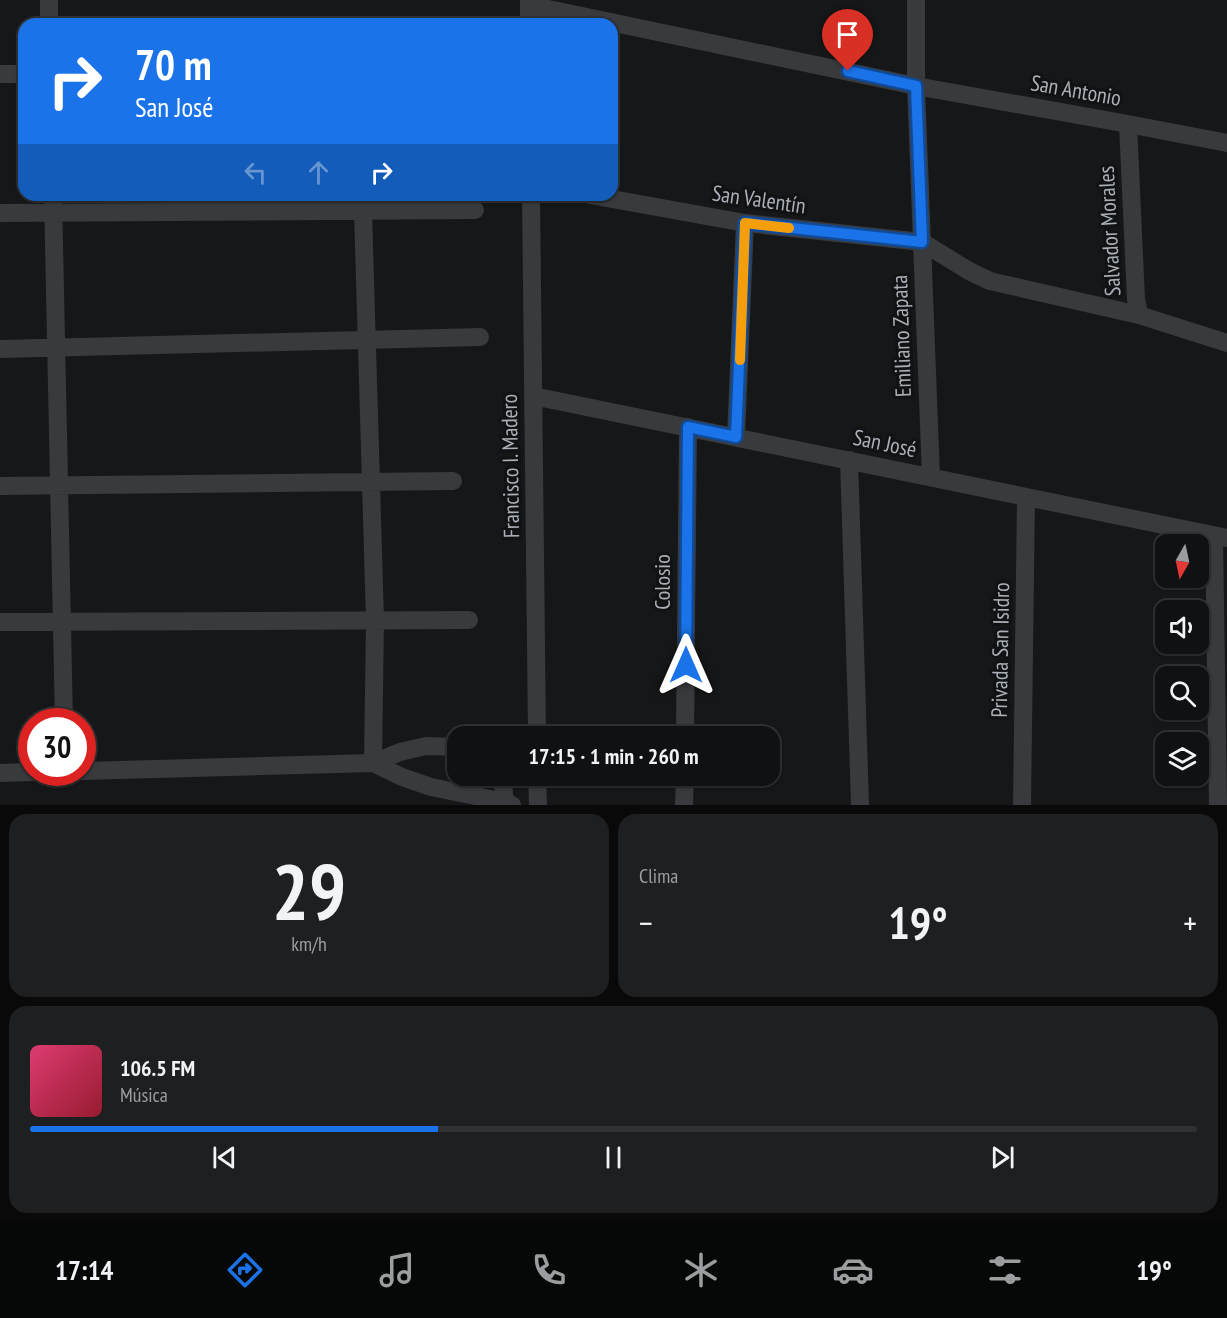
<!DOCTYPE html>
<html lang="es">
<meta charset="utf-8">
<style>
body{margin:0;font-family:"PT Sans Narrow",sans-serif;background:#1e1f20;color:#f1f3f6;height:100vh;display:flex;flex-direction:column;font-size:22px;white-space:nowrap}
*{box-sizing:border-box;margin:0}
p{font-size:20px;color:#9c9d9f}
.icon{flex:none;width:33px;height:33px;fill:none;stroke:currentColor;stroke-width:2;stroke-linecap:round;stroke-linejoin:round}
.map{position:relative;height:805px;overflow:hidden}
.side{display:flex;flex-direction:column;gap:9px;padding:9px;background:#09090a;flex:1}
.side>*{flex:none}
.top-card{position:absolute;left:18px;top:18px;width:600px;height:183px;border-radius:18px;box-shadow:0 2px 4px #0004,0 0 0 2px #303132;background:#1a73e8;color:#fff;overflow:hidden}
.needle{width:39px;rotate:189deg}
.controls{position:absolute;left:1155px;top:534px;display:grid;gap:12px}
.controls a{display:grid;place-items:center;width:54px;height:54px;border-radius:12px;background:#101112;box-shadow:0 2px 4px #0004,0 0 0 2px #303132;font-size:30px}
.speed{position:absolute;left:18px;top:708px;display:flex;gap:12px;font-size:30px;font-weight:700;text-align:center}
.speed>*{display:grid;place-content:center;width:78px;height:78px;border-radius:50%;background:#101112;box-shadow:0 2px 4px #0004,0 0 0 2px #303132;line-height:1}
.speed .limit{border:9px solid #d22;background:#fff;color:#111}
.pin{position:absolute;display:grid;place-items:center;width:51px;height:51px;color:#fff;margin:-62px -26px;border-radius:50% 50% 50% 0;rotate:-45deg;box-shadow:0 0 6px #0007}
.pin .icon{rotate:45deg}
.me{position:absolute;width:66px;margin:-33px;rotate:0deg;stroke-linejoin:round;filter:drop-shadow(0 0 4px #0008)}
.turn{display:flex;align-items:center;gap:21px;height:126px;padding:0 18px;font-size:27px}
.turn .icon{width:78px;height:78px;stroke-width:2.5}
.turn b{display:block;font-size:42px;line-height:51px}
.lanes{display:flex;align-items:center;height:57px;padding:0 18px;background:#0003;justify-content:center;gap:30px;direction:ltr}
.lanes .off{opacity:.35}
.big{font-size:45px;font-weight:700;line-height:1.1}
.side .tile{flex:1;display:flex;flex-direction:column;justify-content:center;gap:9px;min-width:0;padding:0 21px;border-radius:18px;background:#1e1f20}
.side .dial{align-items:center;gap:0}
.dial b{font-size:78px;line-height:1}
.song{display:flex;align-items:center;gap:18px}
.cover{width:72px;height:72px;border-radius:9px;background:linear-gradient(135deg,hsl(340 70% 55%),hsl(350 70% 35%))}
.played{height:6px;border-radius:3px;background:linear-gradient(90deg,#1a73e8 35%,#303132 35%)}
.keys{display:flex;justify-content:space-around;direction:ltr}
.heat{display:flex;justify-content:space-between;align-items:center;font-size:33px;direction:ltr}
.side .tiles{flex:1;display:grid;gap:9px;grid-template-columns:1fr 1fr}
.tile:last-child{grid-column:span 2}
.trip{position:absolute;left:447px;top:726px;width:333px;height:60px;border-radius:18px;background:#101112;box-shadow:0 2px 4px #0004,0 0 0 2px #303132;font-weight:700;line-height:60px;text-align:center}
.tab-bar{display:flex;height:96px;justify-content:space-around;align-items:center;background:#060707;color:#9c9d9f}
.tab-bar .icon{width:42px;height:42px}
.tab-bar .on{color:#1a73e8}
.tab-bar b{font-size:27px;color:#f1f3f6}
.map>svg:first-child{display:block}
.lines{fill:none;stroke-linecap:round;stroke-linejoin:round}
.minor{stroke:#383a3d;stroke-width:18}
.route-casing{stroke:#114b97;stroke-width:15}
.route{stroke:#1a73e8;stroke-width:10}
.slow{stroke:#f59e0b;stroke-width:10}
.labels{text-anchor:middle;stroke-width:6;stroke-linejoin:round;paint-order:stroke}
.street-label{font-size:22px;fill:#aab0b7;stroke:#111213}
</style>
<div class="map">
<svg width="1227" height="805" viewBox="0 0 1227 805">
<rect width="100%" height="100%" fill="#161718"/>
<g class="lines">
<path class="minor" d="M 49,0 L 49,24
M 529,0 L 529,24
M 916,0 L 916,86 L 931,477
M 529,5 L 916,86 L 1128,124 L 1227,143
M 0,74 L 24,74
M 1128,124 L 1136,299 L 1139,315 L 1227,343
M 53,195 L 64,722
M 531,195 L 537,736
M 590,195 L 745,223 L 922,242 L 969,271 L 990,281 L 1139,315
M 363,211 L 375,620 L 373,763
M 0,213 L 475,210
M 0,349 L 480,337
M 533,396 L 1227,538
M 736,437 L 745,223
M 849,460 L 860,805
M 0,486 L 453,481
M 1214,535 L 1218,805
M 0,622 L 469,620
M 685,736 L 688,427
M 373,763 L 402,777 L 431,787 L 505,802 L 512,805
M 82,771 L 373,763 L 400,752 L 426,746 L 458,747
M 0,773 L 32,772
M 502,776 L 505,802
M 537,776 L 538,805
M 684,805 L 685,776
M 1022,805 L 1026,497"/>
</g>
<g class="lines">
<defs>
<path id="route" d="M 686,665 L 688,427 L 736,437 L 745,223 L 922,242 L 916,86 L 848,71"/>
</defs>
<use href="#route" class="route-casing"/>
<use href="#route" class="route"/>
<path class="slow" d="M 740,360 L 745,223 L 789,228"/>
</g>
<g class="labels">
<g class="street-label">
<text transform="translate(1076 90) rotate(10)" y="8">San Antonio</text>
<text transform="translate(759 199) rotate(8)" y="8">San Valentín</text>
<text transform="translate(1109 231) rotate(-93)" y="8">Salvador Morales</text>
<text transform="translate(901 336) rotate(-92)" y="8">Emiliano Zapata</text>
<text transform="translate(885 443) rotate(12)" y="8">San José</text>
<text transform="translate(510 466) rotate(-91)" y="8">Francisco I. Madero</text>
<text transform="translate(662 582) rotate(-90)" y="8">Colosio</text>
<text transform="translate(1000 650) rotate(-89)" y="8">Privada San Isidro</text>
</g>
</g>
</svg>
<div class="controls">
<a><svg class="needle" viewBox="-14 -14 28 28"><path d="M0-13l5 13h-10z" fill="#e53935"/><path d="M0 13l5-13h-10z" fill="#9c9d9f"/></svg></a>
<a><svg class="icon" aria-label="sound" viewBox="0 0 24 24"><path d="M4 9h4l5-4v14l-5-4H4zM17 9q2 3 0 6"/></svg></a>
<a><svg class="icon" aria-label="search" viewBox="0 0 24 24"><circle cx="10" cy="10" r="6"/><path d="M15 15l6 6"/></svg></a>
<a><svg class="icon" aria-label="layers" viewBox="0 0 24 24"><path d="M12 4l9 5-9 5-9-5zM3 14l9 5 9-5"/></svg></a>
</div>
<div class="speed"><div class="limit">30</div></div>
<div class="pin" style="left:848px;top:71px;background:#d93025"><svg class="icon" aria-label="arrive" viewBox="0 0 24 24"><path d="M6 21V4h12l-3 4 3 4H6"/></svg></div>
<svg class="me" style="left:686px;top:665px" viewBox="-20 -20 40 40"><path d="M0-17L14 15 0 8-14 15z" fill="#1a73e8" stroke="#fff" stroke-width="4"/></svg>
<div class="trip">17:15 · 1 min · 260 m</div>
<div class="top-card">
<div class="turn"><svg class="icon" aria-label="right" viewBox="0 0 24 24"><path d="M7 20v-9h11M14 6l5 5-5 5"/></svg><div><b>70 m</b>San José</div></div>
<div class="lanes"><svg class="icon off" aria-label="left" viewBox="0 0 24 24"><path d="M17 20v-9H6M10 6l-5 5 5 5"/></svg><svg class="icon off" aria-label="ahead" viewBox="0 0 24 24"><path d="M12 20V5M6 11l6-6 6 6"/></svg><svg class="icon" aria-label="right" viewBox="0 0 24 24"><path d="M7 20v-9h11M14 6l5 5-5 5"/></svg></div>
</div>
</div>
<section class="side">
<div class="tiles">
<div class="tile dial"><b>29</b><p>km/h</p></div>
<div class="tile"><p>Clima</p>
<div class="heat"><a>−</a><b class="big">19°</b><a>+</a></div>
</div>
<div class="tile">
<div class="song"><i class="cover"></i><div><b>106.5 FM</b><p>Música</p></div></div>
<div class="played"></div>
<div class="keys"><svg class="icon" aria-label="previous" viewBox="0 0 24 24"><path d="M18 5L8 12l10 7zM5 5v14"/></svg><svg class="icon" aria-label="pause" viewBox="0 0 24 24"><path d="M8 5v14M16 5v14"/></svg><svg class="icon" aria-label="next" viewBox="0 0 24 24"><path d="M6 5l10 7-10 7zM19 5v14"/></svg></div>
</div>
</div>
</section>
<nav class="tab-bar">
<b>17:14</b>
<svg class="icon on" aria-label="directions" viewBox="0 0 24 24"><path d="M12 3l9 9-9 9-9-9zM9 14v-3h6M13 9l2 2-2 2"/></svg>
<svg class="icon" aria-label="music" viewBox="0 0 24 24"><path d="M9 18V5l10-2v13"/><circle cx="6" cy="18" r="3"/><circle cx="16" cy="16" r="3"/></svg>
<svg class="icon" aria-label="phone" viewBox="0 0 24 24"><path d="M5 4h4l2 5-3 2q2 4 5 5l2-3 5 2v4C11 20 4 13 5 4z"/></svg>
<svg class="icon" aria-label="climate" viewBox="0 0 24 24"><path d="M12 3v18M4 7l16 10M4 17L20 7"/></svg>
<svg class="icon" aria-label="car" viewBox="0 0 24 24"><path d="M5 17H2v-5l4-1 3-4h7l3 4 3 1v5h-3M9 17h6M6 11h13"/><circle cx="7" cy="17" r="2"/><circle cx="17" cy="17" r="2"/></svg>
<svg class="icon" aria-label="filters" viewBox="0 0 24 24"><path d="M4 7h16M4 17h16"/><circle cx="9" cy="7" r="2"/><circle cx="15" cy="17" r="2"/></svg>
<b>19°</b>
</nav>
